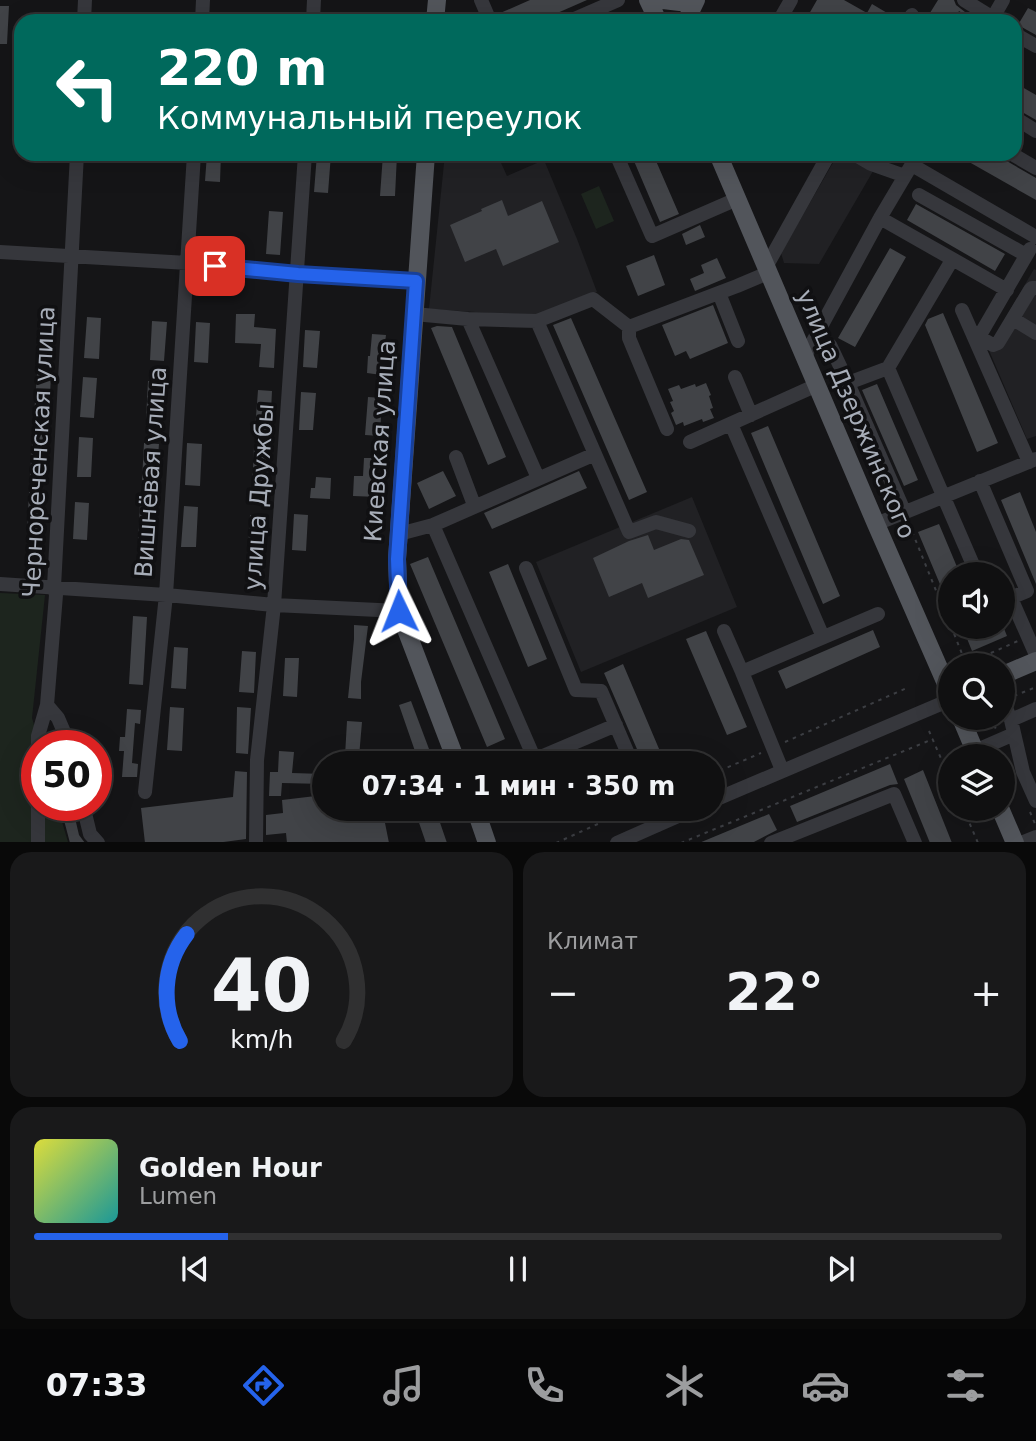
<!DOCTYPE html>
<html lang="ru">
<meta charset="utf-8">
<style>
body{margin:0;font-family:"DejaVu Sans",sans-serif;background:#19191a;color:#f1f3f6;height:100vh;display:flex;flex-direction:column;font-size:26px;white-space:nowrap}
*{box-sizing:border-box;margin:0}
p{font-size:23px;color:#9c9d9f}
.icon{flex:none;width:38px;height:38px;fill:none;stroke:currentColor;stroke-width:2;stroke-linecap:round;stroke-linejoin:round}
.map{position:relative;height:842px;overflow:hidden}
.sheet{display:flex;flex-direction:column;gap:10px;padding:10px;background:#090909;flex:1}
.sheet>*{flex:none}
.banner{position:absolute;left:14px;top:14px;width:1008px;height:147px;border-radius:21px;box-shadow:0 7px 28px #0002,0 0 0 2px #303031;background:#00695c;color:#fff;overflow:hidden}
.buttons{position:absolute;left:938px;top:562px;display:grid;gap:14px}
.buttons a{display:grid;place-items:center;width:77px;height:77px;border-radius:50%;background:#101011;box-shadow:0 7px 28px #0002,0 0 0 2px #303031;font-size:35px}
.speed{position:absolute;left:21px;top:730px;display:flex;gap:14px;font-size:35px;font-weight:700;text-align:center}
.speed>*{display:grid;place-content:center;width:91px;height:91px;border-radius:50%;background:#101011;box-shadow:0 7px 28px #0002,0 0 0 2px #303031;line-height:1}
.speed .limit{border:10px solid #d22;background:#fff;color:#111}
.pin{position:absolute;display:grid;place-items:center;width:60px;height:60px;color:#fff;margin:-30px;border-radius:14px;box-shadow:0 4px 10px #0006}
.me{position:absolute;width:77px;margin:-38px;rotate:358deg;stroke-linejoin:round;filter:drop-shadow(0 0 5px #0008)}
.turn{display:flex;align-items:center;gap:24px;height:147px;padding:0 28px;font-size:32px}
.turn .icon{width:91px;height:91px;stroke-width:2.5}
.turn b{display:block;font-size:49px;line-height:60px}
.big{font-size:52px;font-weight:700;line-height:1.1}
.sheet .tile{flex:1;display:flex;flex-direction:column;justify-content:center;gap:10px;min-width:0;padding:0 24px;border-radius:21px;background:#19191a}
.sheet .dial{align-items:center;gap:0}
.dial svg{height:182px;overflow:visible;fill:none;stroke:#303031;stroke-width:7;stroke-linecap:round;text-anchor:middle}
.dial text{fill:#f1f3f6;stroke:none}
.song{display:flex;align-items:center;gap:21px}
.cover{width:84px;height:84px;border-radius:10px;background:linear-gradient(135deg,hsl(60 70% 55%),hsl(180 70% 35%))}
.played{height:7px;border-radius:4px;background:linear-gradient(90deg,#2563eb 20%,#303031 20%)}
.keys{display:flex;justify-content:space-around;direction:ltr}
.heat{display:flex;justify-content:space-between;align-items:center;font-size:38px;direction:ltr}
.sheet .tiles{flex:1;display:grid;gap:10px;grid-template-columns:1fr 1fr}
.tile:last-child{grid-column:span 2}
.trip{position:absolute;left:312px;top:751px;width:413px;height:70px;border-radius:35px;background:#101011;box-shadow:0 7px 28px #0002,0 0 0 2px #303031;font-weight:700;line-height:70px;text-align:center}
.dock{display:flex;height:112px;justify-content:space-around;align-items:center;background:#060607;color:#9c9d9f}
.dock .icon{width:49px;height:49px}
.dock .current{color:#2563eb}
.dock b{font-size:32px;color:#f1f3f6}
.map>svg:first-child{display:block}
.built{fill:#212124}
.green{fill:#1d251e}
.building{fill:#414347}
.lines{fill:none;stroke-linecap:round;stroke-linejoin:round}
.path{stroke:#3c3e43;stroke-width:2;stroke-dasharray:3.5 5;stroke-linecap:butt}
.minor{stroke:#36373c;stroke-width:14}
.major{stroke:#52555b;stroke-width:18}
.route-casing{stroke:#184099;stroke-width:18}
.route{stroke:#2563eb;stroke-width:12}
.labels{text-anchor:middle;stroke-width:7;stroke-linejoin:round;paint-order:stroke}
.street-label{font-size:24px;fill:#a7adb8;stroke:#101012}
</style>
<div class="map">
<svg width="1036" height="843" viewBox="0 0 1036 843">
<rect width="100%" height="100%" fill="#151517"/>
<path class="built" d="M 445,154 L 497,154 L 507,176 L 544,160 L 577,239 L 597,292 L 537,316 L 429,309 Z
M 838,154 L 883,154 L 819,264 L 784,263 L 781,253 Z
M 1034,269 L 1036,270 L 1036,436 L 1027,439 L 988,348 Z
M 692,497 L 737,607 L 581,672 L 536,562 Z"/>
<path class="green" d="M 599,186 L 614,221 L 596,229 L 581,194 Z
M 0,593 L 45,595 L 32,718 L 40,745 L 37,746 L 37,805 L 57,805 L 68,842 L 0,842 Z"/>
<path class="building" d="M 530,0 L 587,0 L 539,21 L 499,21 L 498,14 Z
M 817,0 L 844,0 L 867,13 L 872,4 L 899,20 L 898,21 L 805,21 Z
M 938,0 L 954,0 L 956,5 L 965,12 L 964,14 L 959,11 L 953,21 L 925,21 Z
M 0,6 L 9,6 L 7,44 L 0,44 Z
M 1028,8 L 1036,12 L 1036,35 L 1018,25 Z
M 1015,83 L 1036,95 L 1036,120 L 1015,108 Z
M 207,154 L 221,154 L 220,182 L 205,181 Z
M 317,154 L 331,154 L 328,193 L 314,192 Z
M 383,154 L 397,155 L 395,196 L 380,196 Z
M 631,154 L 653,154 L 679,214 L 660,222 Z
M 955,154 L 994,154 L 1005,160 L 1036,178 L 1036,200 Z
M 502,200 L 508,216 L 542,201 L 559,242 L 503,266 L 496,249 L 465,262 L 450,225 L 482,211 L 481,209 Z
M 916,204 L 1005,254 L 995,271 L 907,220 Z
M 269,211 L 283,212 L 280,255 L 266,254 Z
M 700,225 L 705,237 L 686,245 L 682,234 Z
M 890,248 L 906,257 L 855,347 L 838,338 Z
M 654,255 L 665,285 L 638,296 L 626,266 Z
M 717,258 L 726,278 L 695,291 L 690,279 L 704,273 L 701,265 Z
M 713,305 L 728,343 L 690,359 L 686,351 L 675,356 L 662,325 Z
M 40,313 L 55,314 L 53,353 L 38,353 Z
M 943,313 L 998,443 L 977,452 L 925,325 L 928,319 Z
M 236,314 L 255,314 L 254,327 L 276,329 L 274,368 L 259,367 L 261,344 L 235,343 Z
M 87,317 L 101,318 L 99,359 L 84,358 Z
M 571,318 L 647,492 L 629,500 L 553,325 Z
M 152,321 L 167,322 L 164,361 L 150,360 Z
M 196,322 L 210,323 L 208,363 L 194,362 Z
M 437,326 L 452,327 L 506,457 L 488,465 L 431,328 Z
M 305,330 L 320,331 L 317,368 L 303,367 Z
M 372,334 L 386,335 L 382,366 L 396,367 L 396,377 L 367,373 L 368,356 L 370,356 Z
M 37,374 L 51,375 L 49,416 L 34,415 Z
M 83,377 L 97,378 L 94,418 L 80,417 Z
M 148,381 L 163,382 L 160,421 L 146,420 Z
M 706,383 L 711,395 L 709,396 L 713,408 L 710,409 L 714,418 L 703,422 L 702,419 L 684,426 L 683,422 L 676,425 L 671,413 L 674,411 L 670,402 L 673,401 L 668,389 L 679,385 L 681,389 L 695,384 L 696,387 Z
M 877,384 L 918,480 L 904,486 L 862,390 Z
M 258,390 L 272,391 L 270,431 L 255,430 Z
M 301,392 L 316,393 L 313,430 L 299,430 Z
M 368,397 L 382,398 L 380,436 L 365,435 Z
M 768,426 L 840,596 L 823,604 L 751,433 Z
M 33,434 L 47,435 L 45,476 L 30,475 Z
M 79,437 L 93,438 L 91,477 L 77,477 Z
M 144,443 L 159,444 L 156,481 L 142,480 Z
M 187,443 L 202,444 L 200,486 L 185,485 Z
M 254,446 L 269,447 L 266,489 L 252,489 Z
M 364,458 L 378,458 L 377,477 L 386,478 L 385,490 L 378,489 L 378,497 L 353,496 L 354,476 L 363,476 Z
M 443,471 L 456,496 L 429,509 L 417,483 Z
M 579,471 L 587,488 L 492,529 L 484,513 Z
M 316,477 L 331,478 L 330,499 L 310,498 L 311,488 L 315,488 Z
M 29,492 L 44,493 L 41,534 L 27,533 Z
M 1020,492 L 1036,532 L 1036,584 L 1001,500 Z
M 75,502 L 89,503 L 87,540 L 73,539 Z
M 140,503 L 154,504 L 152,543 L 138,542 Z
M 184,506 L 198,507 L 196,547 L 181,547 Z
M 294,514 L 308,515 L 306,551 L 292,550 Z
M 250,515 L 264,516 L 262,551 L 248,550 Z
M 939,524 L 960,574 L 950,574 L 950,608 L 918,532 Z
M 648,535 L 654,550 L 681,539 L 689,540 L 704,575 L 648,598 L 642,583 L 609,597 L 593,558 L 629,541 Z
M 428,557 L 505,739 L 487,747 L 410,564 Z
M 508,564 L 547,659 L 528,667 L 489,572 Z
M 133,616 L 147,617 L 143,685 L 129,684 Z
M 354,625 L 368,626 L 361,682 L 361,699 L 348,698 L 354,639 Z
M 962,626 L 1003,626 L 1007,636 L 972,651 Z
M 873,630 L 880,647 L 786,689 L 778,671 Z
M 706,631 L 747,727 L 727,735 L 686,639 Z
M 174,647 L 188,648 L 186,689 L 171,688 Z
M 242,651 L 256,652 L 254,693 L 239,692 Z
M 285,658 L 299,658 L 297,697 L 283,696 Z
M 623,664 L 665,763 L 643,763 L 604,673 Z
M 411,701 L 429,749 L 416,754 L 399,705 Z
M 170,707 L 184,708 L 182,751 L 167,750 Z
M 237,707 L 251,708 L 248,754 L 236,753 Z
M 127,709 L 141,710 L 140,724 L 135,723 L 132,763 L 138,764 L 137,777 L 122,777 L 124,751 L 119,751 L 120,737 L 125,737 Z
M 347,721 L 362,722 L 359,757 L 345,756 Z
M 279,751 L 294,752 L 292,773 L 324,774 L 324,784 L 282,783 L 281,796 L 269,796 L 270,772 L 278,772 Z
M 890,764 L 898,784 L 890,785 L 797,822 L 790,806 Z
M 923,770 L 952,843 L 930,843 L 904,779 Z
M 235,771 L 247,772 L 246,839 L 216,843 L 145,843 L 141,808 L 233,797 Z
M 324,795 L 324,808 L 382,808 L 389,843 L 287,843 L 286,833 L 266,835 L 266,815 L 283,813 L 282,800 Z
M 60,805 L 72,805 L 79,835 L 85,843 L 70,843 Z
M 431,808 L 435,808 L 447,843 L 426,843 L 416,814 Z
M 769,814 L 777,830 L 752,843 L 699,843 Z"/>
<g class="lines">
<path class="path" d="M 909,524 L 950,625
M 951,626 L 966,664 L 1018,641
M 1014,696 L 1036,687
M 990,718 L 996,729
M 929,731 L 950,779
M 785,742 L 909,687
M 712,774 L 761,753
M 963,808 L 978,843
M 1030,812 L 1036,826
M 556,843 L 633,808
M 681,843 L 933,739"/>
<path class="minor" d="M 481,0 L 490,21
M 964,0 L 993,18
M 84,21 L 85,0
M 202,21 L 203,0
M 313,21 L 314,0
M 570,21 L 618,0
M 779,21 L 791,0
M 908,21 L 912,15
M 991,21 L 1003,0
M 1015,34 L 1036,46
M 1015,118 L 1036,131
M 616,154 L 652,236 L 737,199
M 854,154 L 871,164 L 905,176
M 1012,154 L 1036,168
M 912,165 L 1036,237
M 919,195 L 1026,255
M 880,218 L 1007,290
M 0,252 L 188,263 L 297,274 L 416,281
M 952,260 L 888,368 L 977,574
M 766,267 L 829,154
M 719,293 L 738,341
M 962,310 L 1029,462
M 414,314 L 468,319 L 537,321 L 629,532 L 656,522 L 689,531
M 468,319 L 538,478
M 1013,319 L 1036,333
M 537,321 L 593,299 L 629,327 L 629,338 L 667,429
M 629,327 L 737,286 L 768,273
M 979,337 L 993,345 L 998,343 L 1030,290 L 1032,288 L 1036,288
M 976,342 L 1030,249
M 830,345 L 848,383 L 888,368
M 805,356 L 880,218 L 918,154
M 735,377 L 751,415
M 848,383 L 905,513
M 731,424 L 823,637
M 690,442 L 817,385
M 456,457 L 474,505
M 980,481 L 1027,591 L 1003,601
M 876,524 L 1036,459
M 433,525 L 535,760
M 399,534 L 433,525 L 595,454
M 526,568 L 576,690 L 601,691 L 632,763
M 0,584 L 166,595 L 274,605 L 399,611
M 1011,598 L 1036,655
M 724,631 L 742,672
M 1003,701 L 1011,720 L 1023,772 L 1036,801
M 1011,720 L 1036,709
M 38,746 L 38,736 L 47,705
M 70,746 L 58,718 L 47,705 L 56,595 L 54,587 L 77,154
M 975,751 L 1014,734
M 529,762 L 616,725
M 782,770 L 742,672 L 878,614
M 145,792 L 166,595 L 194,154
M 712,801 L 950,700
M 83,805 L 90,834 L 98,843
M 651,808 L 658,825
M 38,843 L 38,805
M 256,843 L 257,760 L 274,605 L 305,154
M 617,843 L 696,808
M 771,843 L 894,794 L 915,843
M 1021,843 L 1036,837"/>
<path class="major" d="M 648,0 L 658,21
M 663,0 L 680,2 L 687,0
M 435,21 L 437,0
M 686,21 L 696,0
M 426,154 L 397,559 L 399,611 L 457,763
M 718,154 L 876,524 L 950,693
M 1003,675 L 1036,661
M 961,718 L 977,756
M 475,808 L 487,843
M 1000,808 L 1015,843"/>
</g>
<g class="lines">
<defs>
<path id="route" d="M 215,266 L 298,274 L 416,281 L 397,559 L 399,611"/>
</defs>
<use href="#route" class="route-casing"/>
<use href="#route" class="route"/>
</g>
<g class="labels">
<g class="street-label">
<text transform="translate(856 414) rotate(67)" y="8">улица Дзержинского</text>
<text transform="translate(380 441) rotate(-86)" y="8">Киевская улица</text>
<text transform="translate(39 452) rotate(-87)" y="8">Чернореченская улица</text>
<text transform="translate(151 472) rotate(-86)" y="8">Вишнёвая улица</text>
<text transform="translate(259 497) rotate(-86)" y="8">улица Дружбы</text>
</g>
</g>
</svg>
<div class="buttons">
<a><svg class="icon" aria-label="sound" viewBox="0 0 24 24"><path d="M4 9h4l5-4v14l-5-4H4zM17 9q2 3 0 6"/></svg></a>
<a><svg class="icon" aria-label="search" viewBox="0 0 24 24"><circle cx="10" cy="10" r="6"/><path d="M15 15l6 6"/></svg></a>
<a><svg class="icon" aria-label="layers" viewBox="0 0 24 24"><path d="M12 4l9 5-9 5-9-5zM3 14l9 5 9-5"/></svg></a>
</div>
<div class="speed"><div class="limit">50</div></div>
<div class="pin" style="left:215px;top:266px;background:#d93025"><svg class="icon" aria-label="arrive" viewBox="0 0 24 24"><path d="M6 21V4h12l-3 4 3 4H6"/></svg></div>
<svg class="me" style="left:399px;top:611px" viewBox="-20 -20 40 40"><path d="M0-17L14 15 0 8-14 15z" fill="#2563eb" stroke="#fff" stroke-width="4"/></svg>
<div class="trip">07:34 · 1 мин · 350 m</div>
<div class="banner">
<div class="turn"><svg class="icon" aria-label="left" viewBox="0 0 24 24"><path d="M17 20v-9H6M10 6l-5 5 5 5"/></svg><div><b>220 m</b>Коммунальный переулок</div></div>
</div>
</div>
<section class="sheet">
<div class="tiles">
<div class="tile dial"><svg viewBox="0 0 100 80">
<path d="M14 69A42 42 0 1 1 86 69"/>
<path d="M14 69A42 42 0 0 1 17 22" stroke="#2563eb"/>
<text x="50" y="56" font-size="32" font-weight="700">40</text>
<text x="50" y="72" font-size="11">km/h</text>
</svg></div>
<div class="tile"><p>Климат</p>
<div class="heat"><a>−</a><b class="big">22°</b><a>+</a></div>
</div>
<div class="tile">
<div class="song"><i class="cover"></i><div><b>Golden Hour</b><p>Lumen</p></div></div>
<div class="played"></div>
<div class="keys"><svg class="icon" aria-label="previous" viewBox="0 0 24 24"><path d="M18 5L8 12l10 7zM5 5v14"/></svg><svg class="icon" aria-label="pause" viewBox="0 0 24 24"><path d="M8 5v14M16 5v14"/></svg><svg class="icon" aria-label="next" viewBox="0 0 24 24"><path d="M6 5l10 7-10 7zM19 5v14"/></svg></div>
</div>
</div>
</section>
<nav class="dock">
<b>07:33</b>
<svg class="icon current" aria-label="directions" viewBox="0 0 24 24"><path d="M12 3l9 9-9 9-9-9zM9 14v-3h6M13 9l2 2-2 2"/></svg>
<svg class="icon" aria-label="music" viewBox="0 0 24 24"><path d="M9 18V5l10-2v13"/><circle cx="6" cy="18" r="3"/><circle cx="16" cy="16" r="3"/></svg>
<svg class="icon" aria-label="phone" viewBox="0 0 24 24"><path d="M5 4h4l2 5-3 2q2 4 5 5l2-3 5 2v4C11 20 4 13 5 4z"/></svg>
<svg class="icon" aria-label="climate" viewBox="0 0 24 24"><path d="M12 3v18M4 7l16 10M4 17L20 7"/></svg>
<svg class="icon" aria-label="car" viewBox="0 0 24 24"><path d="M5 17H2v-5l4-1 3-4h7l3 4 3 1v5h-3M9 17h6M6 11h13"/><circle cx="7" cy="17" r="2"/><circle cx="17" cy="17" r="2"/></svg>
<svg class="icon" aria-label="filters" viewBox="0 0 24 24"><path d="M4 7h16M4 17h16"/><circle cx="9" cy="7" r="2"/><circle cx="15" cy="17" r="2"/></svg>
</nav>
